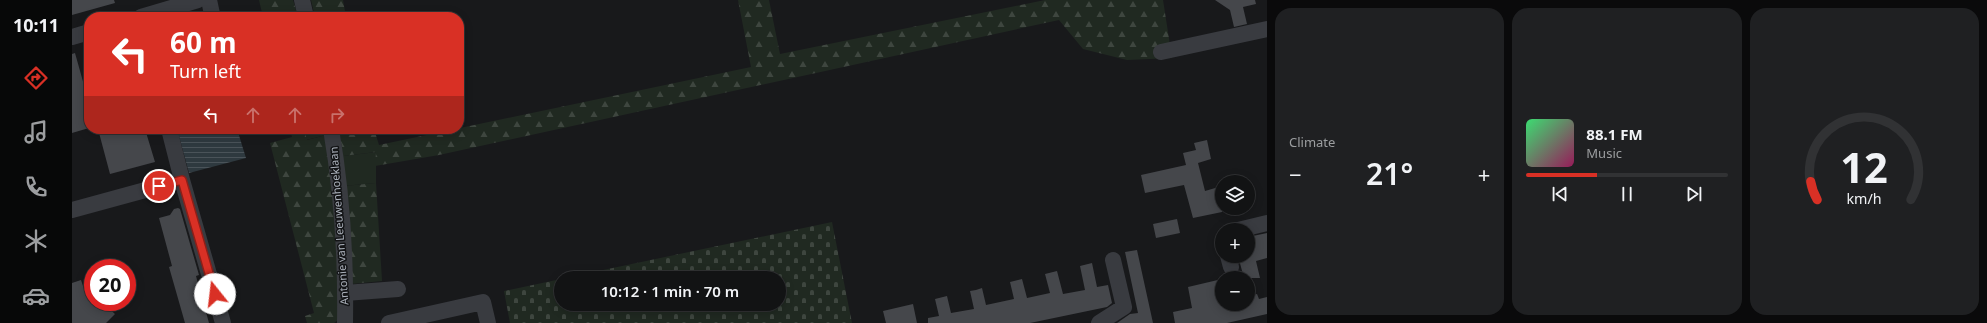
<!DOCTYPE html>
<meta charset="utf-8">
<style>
body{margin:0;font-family:"Noto Sans",sans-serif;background:#1f2022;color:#f1f3f6;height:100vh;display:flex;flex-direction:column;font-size:15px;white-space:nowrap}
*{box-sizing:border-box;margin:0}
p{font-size:13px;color:#9c9ea0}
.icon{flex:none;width:22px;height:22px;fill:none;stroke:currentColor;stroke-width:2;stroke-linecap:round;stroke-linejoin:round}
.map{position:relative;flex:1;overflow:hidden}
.details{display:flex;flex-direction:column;gap:8px;padding:8px;background:#0a0a0b;width:720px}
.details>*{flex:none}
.top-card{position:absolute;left:12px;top:12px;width:380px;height:122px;border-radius:16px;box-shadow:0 2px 10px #0003,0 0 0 1px #313234;background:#d93025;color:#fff;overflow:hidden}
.tools{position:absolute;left:1143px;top:175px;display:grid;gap:8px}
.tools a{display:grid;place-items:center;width:40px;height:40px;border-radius:50%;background:#121314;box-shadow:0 2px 10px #0003,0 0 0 1px #313234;font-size:20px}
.speed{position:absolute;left:12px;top:259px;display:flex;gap:8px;font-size:20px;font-weight:700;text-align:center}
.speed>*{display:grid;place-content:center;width:52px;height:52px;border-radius:50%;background:#121314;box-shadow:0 2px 10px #0003,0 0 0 1px #313234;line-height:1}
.speed .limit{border:6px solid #d22;background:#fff;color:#111}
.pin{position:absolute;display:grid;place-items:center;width:34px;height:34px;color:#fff;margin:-17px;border:2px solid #fff;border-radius:50%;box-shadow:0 1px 4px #0007}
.me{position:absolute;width:44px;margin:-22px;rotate:344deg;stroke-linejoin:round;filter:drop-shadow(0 0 3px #0008)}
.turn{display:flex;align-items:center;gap:14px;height:84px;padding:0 20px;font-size:18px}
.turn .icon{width:52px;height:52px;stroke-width:2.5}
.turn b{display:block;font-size:28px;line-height:34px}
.lanes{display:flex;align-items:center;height:38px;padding:0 20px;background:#0003;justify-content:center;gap:20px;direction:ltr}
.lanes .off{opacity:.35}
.big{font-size:30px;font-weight:600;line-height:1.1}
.details .widget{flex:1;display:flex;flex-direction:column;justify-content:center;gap:6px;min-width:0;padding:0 14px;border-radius:16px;background:#1f2022}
.details .dial{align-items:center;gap:0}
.dial svg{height:104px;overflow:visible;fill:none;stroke:#313234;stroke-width:7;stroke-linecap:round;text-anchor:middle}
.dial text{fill:#f1f3f6;stroke:none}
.song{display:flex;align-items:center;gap:12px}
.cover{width:48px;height:48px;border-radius:6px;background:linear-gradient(135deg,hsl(140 70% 55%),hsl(330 70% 35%))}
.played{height:4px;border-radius:2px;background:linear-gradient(90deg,#d93025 35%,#313234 35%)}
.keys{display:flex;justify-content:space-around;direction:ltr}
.heat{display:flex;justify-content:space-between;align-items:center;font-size:22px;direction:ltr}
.details .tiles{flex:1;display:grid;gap:8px;grid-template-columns:repeat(3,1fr)}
.trip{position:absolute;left:482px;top:271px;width:232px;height:40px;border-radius:20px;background:#121314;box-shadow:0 2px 10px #0003,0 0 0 1px #313234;font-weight:600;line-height:40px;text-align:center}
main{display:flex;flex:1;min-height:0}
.dock{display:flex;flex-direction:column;width:72px;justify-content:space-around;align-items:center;background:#070808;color:#9c9ea0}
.dock .icon{width:28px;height:28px}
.dock .current{color:#d93025}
.dock b{font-size:18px;color:#f1f3f6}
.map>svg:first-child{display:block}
.grass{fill:#202921}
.forest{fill:url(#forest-firs)}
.cemetery{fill:url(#cemetery-stones)}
.water{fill:url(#water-rules)}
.building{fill:#45474b}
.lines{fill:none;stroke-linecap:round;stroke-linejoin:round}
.minor{stroke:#393b40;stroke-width:16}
.route-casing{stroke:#8d1f18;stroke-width:10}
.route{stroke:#d93025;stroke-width:7}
.labels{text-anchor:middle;stroke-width:3;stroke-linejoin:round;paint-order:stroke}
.street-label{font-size:11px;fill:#abb1bb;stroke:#131416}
</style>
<main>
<nav class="dock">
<b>10:11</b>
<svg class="icon current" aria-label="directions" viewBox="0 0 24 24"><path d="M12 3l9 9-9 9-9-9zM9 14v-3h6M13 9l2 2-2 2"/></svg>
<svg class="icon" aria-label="music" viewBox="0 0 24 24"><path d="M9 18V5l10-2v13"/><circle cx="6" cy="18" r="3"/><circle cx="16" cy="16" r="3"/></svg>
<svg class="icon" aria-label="phone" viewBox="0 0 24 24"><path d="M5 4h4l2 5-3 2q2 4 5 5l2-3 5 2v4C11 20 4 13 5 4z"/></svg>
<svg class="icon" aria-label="climate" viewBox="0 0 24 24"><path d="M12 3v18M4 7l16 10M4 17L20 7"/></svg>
<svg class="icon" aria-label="car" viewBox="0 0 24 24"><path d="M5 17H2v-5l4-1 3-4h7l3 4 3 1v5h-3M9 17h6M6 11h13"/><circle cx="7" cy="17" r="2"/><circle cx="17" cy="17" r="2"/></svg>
</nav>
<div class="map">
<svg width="1195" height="323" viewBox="0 0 1195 323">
<defs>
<pattern id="forest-firs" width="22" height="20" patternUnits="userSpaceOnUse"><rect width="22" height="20" fill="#202921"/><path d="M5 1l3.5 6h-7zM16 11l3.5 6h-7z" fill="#3e463f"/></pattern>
<pattern id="cemetery-stones" width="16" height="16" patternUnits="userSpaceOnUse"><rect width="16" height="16" fill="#202921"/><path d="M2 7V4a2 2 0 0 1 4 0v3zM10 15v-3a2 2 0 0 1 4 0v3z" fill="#3e463f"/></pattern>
<pattern id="water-rules" width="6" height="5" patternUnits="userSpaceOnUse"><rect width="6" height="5" fill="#2e393f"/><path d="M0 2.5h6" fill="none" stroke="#4a5359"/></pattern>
</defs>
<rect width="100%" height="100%" fill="#18191b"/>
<path class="grass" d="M 232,129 L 252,129 L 254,135 L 234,140 Z
M 304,152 L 304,183 L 272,186 L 271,156 Z"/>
<path class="forest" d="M 187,0 L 221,0 L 226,17 L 191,17 Z
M 239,0 L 271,0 L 274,17 L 243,17 Z
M 666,0 L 697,0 L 708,54 L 973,0 L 1091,0 L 1100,58 L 1055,60 L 1011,49 L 987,20 L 367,155 L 303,166 L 304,152 L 271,156 L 267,129 L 302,129 L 307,145 L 679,67 Z
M 218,129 L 232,129 L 235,140 L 254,135 L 264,229 L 269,318 L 262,323 L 235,323 L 233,316 L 242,313 L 198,143 L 220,137 Z
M 304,183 L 310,281 L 279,284 L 272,186 Z"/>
<path class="cemetery" d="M 760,222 L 780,323 L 438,323 L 432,291 L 489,279 L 489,304 L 707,304 L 707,278 L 493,278 Z"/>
<path class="water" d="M 105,129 L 165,129 L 174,158 L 117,173 Z"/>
<path class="building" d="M 0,0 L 42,0 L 43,3 L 0,15 Z
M 1143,0 L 1183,0 L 1184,4 L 1171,7 L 1175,24 L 1162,27 L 1158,10 Z
M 3,53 L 17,103 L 17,128 L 0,133 L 0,54 Z
M 26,129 L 73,129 L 83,162 L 38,174 Z
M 1135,140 L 1139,159 L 1126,163 L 1133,191 L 1150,186 L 1150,212 L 1121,218 L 1112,185 L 1073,193 L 1069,175 L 1114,165 L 1111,153 L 1124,150 L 1122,143 Z
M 106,208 L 108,209 L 127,275 L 124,276 L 137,323 L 113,323 L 97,267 L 100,266 L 87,218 L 98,215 L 102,209 Z
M 1105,219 L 1108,233 L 1084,238 L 1081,224 Z
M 1195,233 L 1195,258 L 1184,261 L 1188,278 L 1172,278 L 1166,256 L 1176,256 L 1176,237 Z
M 1065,250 L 1081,323 L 1045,323 L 1058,314 L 1066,313 L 1053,252 Z
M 1020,263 L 1025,287 L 1036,285 L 1040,303 L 1035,307 L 958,323 L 856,323 L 856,318 L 867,316 L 863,299 L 875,296 L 879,313 L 902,309 L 898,291 L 904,290 L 910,288 L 914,305 L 942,299 L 938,282 L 950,279 L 955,298 L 978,293 L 973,274 L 985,271 L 991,294 L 1013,290 L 1008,266 Z
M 1150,279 L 1150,304 L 1176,304 L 1176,296 L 1185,294 L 1187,299 L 1195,297 L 1195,314 L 1155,323 L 1103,323 L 1101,312 L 1120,308 L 1116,287 Z
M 9,280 L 12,289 L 21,296 L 21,302 L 30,302 L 43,314 L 34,323 L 0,323 L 0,283 Z
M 841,304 L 845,323 L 814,323 L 811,311 Z"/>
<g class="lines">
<path class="minor" d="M 137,0 L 140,14
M 230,0 L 234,17
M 69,17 L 126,0
M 0,37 L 17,32
M 1089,52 L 1195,29
M 97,129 L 110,180
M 259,129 C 270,192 274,259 273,323
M 0,210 L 110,180 L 151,323
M 1166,230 L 1195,223
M 1156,256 L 1159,267
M 273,293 L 326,289
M 317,323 L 411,302 L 416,323
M 1027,323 L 1052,307 L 1041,260"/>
</g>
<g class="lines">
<defs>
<path id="route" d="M 87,186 L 110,180 L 143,294"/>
</defs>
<use href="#route" class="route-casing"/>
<use href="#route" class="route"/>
</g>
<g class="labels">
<g class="street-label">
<text transform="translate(267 226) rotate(-94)" y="4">Antonie van Leeuwenhoeklaan</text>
</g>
</g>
</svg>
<div class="tools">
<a><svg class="icon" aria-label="layers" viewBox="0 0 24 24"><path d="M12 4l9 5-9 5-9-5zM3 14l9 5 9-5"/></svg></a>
<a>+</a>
<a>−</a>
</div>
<div class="speed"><div class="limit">20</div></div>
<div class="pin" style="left:87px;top:186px;background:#d93025"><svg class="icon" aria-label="arrive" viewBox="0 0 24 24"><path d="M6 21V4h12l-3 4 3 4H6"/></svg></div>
<svg class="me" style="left:143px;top:294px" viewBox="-20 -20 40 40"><circle r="19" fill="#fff"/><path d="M0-13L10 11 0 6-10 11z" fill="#d93025"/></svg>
<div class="trip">10:12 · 1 min · 70 m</div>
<div class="top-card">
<div class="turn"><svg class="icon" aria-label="left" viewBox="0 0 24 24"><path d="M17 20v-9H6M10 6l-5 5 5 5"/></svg><div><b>60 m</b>Turn left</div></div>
<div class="lanes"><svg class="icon" aria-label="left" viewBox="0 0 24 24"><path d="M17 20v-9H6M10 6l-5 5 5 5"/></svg><svg class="icon off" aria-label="ahead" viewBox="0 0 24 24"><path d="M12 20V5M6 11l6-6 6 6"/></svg><svg class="icon off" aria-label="ahead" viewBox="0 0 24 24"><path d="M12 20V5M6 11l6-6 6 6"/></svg><svg class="icon off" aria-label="right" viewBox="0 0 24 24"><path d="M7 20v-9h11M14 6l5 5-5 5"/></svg></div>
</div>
</div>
<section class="details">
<div class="tiles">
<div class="widget"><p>Climate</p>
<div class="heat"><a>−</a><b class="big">21°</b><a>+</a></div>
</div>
<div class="widget">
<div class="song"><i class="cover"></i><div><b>88.1 FM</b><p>Music</p></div></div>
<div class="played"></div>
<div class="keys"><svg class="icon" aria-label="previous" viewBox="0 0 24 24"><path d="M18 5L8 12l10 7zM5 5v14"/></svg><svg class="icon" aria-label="pause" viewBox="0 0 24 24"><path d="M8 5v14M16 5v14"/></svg><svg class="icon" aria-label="next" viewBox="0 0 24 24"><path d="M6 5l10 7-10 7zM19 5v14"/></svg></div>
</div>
<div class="widget dial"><svg viewBox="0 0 100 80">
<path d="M14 69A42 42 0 1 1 86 69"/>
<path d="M14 69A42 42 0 0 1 9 55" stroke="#d93025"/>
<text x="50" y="56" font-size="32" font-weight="700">12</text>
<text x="50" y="72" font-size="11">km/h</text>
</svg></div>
</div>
</section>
</main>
